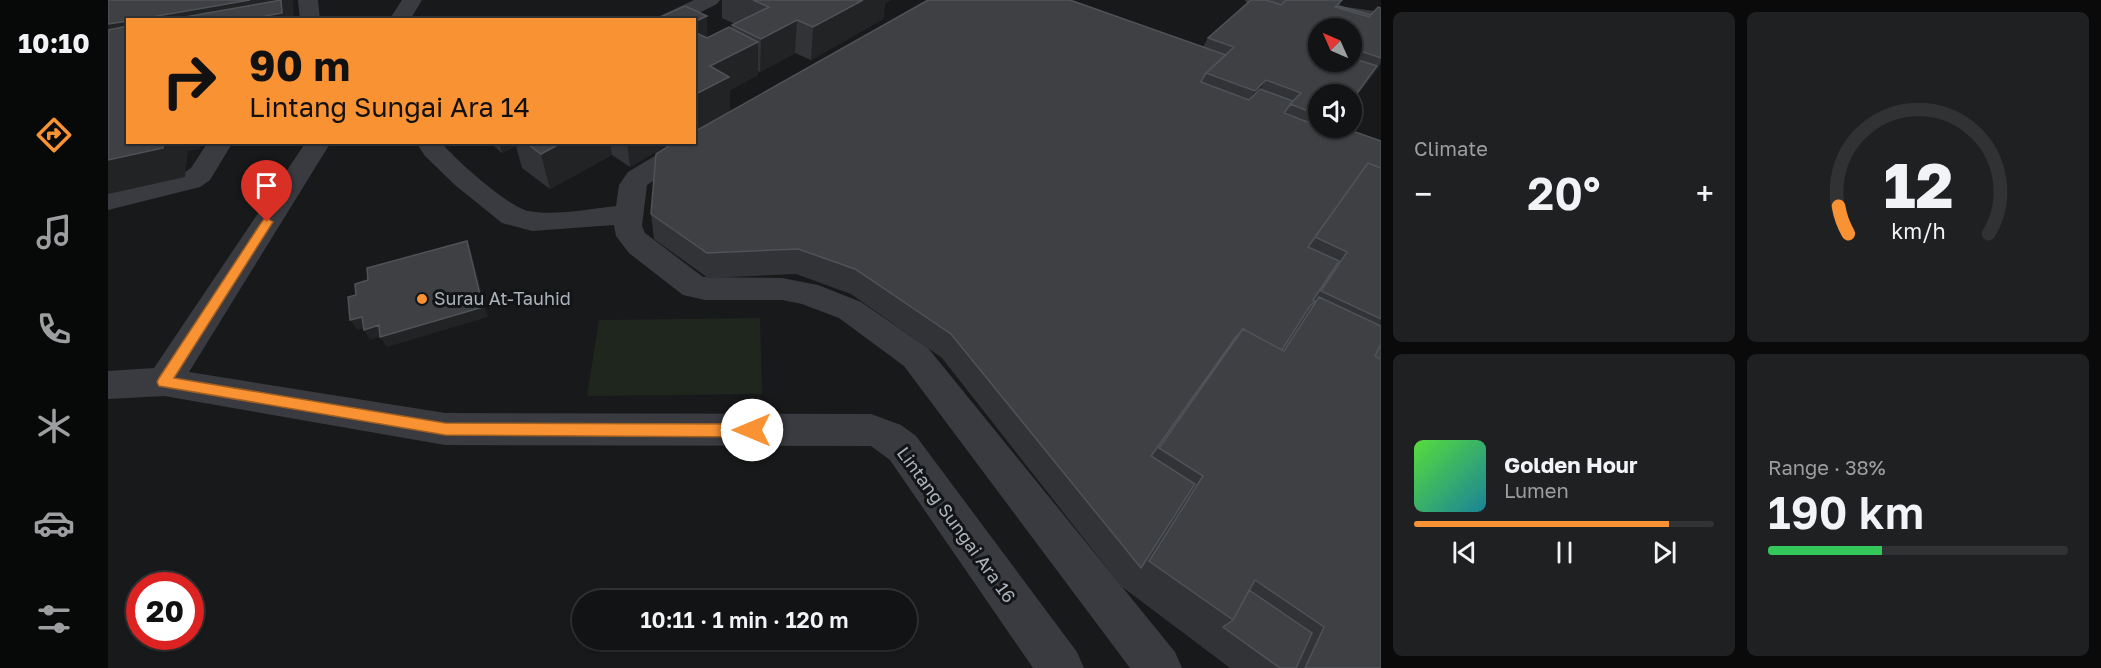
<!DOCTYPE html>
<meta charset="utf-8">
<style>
body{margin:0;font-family:"Golos Text",sans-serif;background:#1f2022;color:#f1f3f6;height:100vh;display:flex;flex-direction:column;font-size:22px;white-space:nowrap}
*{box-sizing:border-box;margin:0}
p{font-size:20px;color:#9c9ea0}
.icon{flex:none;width:33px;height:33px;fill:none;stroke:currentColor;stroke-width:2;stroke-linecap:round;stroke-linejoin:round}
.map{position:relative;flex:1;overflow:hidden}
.sheet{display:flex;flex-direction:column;gap:12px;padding:12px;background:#0a0a0b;width:720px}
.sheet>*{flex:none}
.top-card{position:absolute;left:18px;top:18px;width:570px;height:126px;border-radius:0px;box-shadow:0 2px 4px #0004,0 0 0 2px #313234;background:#f89233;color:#111;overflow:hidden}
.needle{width:39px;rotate:315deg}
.controls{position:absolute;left:1200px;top:18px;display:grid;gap:12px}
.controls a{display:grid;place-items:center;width:54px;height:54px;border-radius:50%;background:#121314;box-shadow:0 2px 4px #0004,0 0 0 2px #313234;font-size:30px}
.speed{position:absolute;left:18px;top:572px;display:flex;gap:12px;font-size:30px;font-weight:700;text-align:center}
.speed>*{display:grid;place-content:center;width:78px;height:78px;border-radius:50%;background:#121314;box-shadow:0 2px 4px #0004,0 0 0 2px #313234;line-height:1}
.speed .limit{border:9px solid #d22;background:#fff;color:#111}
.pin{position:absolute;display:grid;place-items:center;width:51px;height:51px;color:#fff;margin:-62px -26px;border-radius:50% 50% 50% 0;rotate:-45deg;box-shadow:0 0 6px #0007}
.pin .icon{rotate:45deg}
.me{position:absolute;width:66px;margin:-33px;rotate:270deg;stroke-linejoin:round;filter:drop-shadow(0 0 4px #0008)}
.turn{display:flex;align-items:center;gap:21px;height:126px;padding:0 24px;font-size:27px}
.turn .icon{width:78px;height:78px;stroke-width:2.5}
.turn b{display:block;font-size:42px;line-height:51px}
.big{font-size:45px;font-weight:600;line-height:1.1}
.sheet .card{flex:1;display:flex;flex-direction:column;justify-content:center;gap:9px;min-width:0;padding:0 21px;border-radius:9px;background:#1f2022}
.sheet .dial{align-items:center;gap:0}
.dial svg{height:156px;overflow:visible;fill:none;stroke:#313234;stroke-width:7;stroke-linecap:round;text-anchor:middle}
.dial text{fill:#f1f3f6;stroke:none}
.song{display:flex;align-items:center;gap:18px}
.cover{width:72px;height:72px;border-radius:9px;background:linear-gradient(135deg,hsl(110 70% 55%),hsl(190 70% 35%))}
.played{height:6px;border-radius:3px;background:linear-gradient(90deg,#f89233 85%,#313234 85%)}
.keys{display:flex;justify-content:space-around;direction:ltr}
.heat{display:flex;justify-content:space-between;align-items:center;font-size:33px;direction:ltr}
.charge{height:9px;border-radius:4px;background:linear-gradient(90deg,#34c759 38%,#313234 0)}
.sheet .tiles{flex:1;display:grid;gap:12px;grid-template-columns:repeat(2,1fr)}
.trip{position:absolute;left:464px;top:590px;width:345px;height:60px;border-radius:30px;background:#121314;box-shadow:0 2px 4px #0004,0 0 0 2px #313234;font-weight:600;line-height:60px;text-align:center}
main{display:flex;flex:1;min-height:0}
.tabs{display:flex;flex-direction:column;width:108px;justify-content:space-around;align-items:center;background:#070808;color:#9c9ea0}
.tabs .icon{width:42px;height:42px}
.tabs .on{color:#f89233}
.tabs b{font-size:27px;color:#f1f3f6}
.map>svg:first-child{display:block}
.green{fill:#1e261e}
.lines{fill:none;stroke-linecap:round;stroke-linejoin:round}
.minor{fill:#393b40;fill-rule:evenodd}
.wall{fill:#313336;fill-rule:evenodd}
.shaded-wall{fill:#222325}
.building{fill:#3e4044;stroke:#4f5257;stroke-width:1.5}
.route{fill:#f89233;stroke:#a15f21;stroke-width:1.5}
.poi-dot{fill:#f89233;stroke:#131416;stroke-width:2}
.labels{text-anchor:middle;stroke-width:6;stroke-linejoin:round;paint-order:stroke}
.poi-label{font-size:18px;fill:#aab2bb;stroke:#131416;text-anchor:start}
.street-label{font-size:18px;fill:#aab2bb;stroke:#131416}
</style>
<main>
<nav class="tabs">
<b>10:10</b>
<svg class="icon on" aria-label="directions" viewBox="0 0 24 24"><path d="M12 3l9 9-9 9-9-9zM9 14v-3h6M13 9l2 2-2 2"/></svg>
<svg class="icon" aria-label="music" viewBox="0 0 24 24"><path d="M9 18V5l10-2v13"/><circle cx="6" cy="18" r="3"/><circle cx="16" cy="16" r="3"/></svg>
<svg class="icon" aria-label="phone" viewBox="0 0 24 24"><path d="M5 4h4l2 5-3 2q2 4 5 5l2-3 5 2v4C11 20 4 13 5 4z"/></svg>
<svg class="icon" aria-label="climate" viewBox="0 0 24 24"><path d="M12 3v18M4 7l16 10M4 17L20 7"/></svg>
<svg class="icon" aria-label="car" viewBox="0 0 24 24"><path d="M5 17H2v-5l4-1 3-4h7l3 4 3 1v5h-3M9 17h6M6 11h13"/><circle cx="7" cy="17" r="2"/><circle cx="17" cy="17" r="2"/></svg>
<svg class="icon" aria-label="filters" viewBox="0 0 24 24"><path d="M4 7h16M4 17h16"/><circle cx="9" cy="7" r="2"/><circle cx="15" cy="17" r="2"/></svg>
</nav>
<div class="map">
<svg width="1273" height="668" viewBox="0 0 1273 668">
<rect width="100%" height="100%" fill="#18191a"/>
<path class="green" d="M 652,318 L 654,394 L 479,396 L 491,320 Z"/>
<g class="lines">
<path class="minor" d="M 190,0 L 210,0 L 212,20 L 192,20 Z
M 294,0 L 314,0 L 302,20 L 281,20 Z
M 586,0 L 612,0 L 609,4 L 577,20 L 549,20 L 552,16 Z
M 1137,0 L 1189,0 L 1273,12 L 1273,24 L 1147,6 L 1140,4 Z
M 587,135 L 596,138 L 600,143 L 596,148 L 539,185 L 534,226 L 537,233 L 595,277 L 674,278 L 710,285 L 753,302 L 820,348 L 1067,652 L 1074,668 L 1022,668 L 796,366 L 731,318 L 694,304 L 674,300 L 597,300 L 575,295 L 521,253 L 508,236 L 506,225 L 424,231 L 394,223 L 347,185 L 317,156 L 308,142 L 333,142 C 345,158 402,208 420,211 C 448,216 481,209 508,206 L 511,185 L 520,172 L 570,142 L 586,142 Z
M 100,142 L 125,142 L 102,180 L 92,187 L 0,210 L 0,192 L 73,175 L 83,168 Z
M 198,142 L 223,142 L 81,372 L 337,413 L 763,414 L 793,425 L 808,436 L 969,652 L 976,668 L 925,668 L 782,460 L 763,446 L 337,445 L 56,396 L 0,399 L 0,371 L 46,368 Z"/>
</g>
<path class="wall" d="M 614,0 L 783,0 L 777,3 L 775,19 L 703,60 L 687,53 L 652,72 L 650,71 L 650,75 L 622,90 L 622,111 L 586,131 L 586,20 L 600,37 L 624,29 L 624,25 L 627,24 L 614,18 Z
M 1178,0 L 1234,0 L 1231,6 L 1263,15 L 1273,8 L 1273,64 L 1244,102 L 1244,94 L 1210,94 L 1210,128 L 1236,128 L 1273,141 L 1273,668 L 1122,668 L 1013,586 L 834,358 L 743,294 L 688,274 L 600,278 L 546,239 L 543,214 L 1095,47 L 1100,38 L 1173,5 ZM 1244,28 L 1244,62 L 1210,62 Z
M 381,142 L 565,142 L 522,167 L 504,155 L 442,189 L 414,168 L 408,146 L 394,153 Z"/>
<path class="shaded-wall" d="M 130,0 L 185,0 L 186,20 L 26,20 Z
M 755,0 L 783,0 L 777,3 L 775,19 L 703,60 L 705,27 Z
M 599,16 L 600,49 L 586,56 L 586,22 Z
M 689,20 L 687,53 L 652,72 L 653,39 Z
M 20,21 L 20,57 L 0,61 L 0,24 Z
M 650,42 L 650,75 L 622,90 L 622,111 L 586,131 L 586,95 L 602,66 Z
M 1273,62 L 1273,64 L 1245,100 Z
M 1269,66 L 1244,102 L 1244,100 Z
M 1158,80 L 1137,114 L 1126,125 L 1147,91 Z
M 56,142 L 93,142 L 92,149 L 80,151 L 77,177 L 0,194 L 0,160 Z
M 391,142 L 407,142 L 408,146 L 394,153 Z
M 455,142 L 502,142 L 504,155 L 442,189 L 433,154 Z
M 519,142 L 565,142 L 522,167 Z
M 359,241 L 363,251 L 380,317 L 279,347 L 272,337 Z
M 254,317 L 260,327 L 249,330 L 242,320 Z
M 271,325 L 277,335 L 262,340 L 256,330 Z"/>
<path class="building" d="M 0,0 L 142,0 L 26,20 L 20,20 L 20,21 L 0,24 Z
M 173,0 L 174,13 L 136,20 L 60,20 Z
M 645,0 L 755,0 L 705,27 L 689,20 L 653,39 L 624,25 L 661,7 Z
M 820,0 L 962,0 L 1118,55 L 1098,73 L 1093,82 L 1141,100 L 1152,89 L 1185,101 L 1176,113 L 1210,126 L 1210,128 L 1213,128 L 1220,130 L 1222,128 L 1236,128 L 1273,141 L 1273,168 L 1260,163 L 1200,247 L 1231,261 L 1205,300 L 1207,301 L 1202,306 L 1174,350 L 1135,329 L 1127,338 L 1043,456 L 1087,484 L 1033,568 L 843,334 L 747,269 L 690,249 L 599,253 L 543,214 L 548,154 L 567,142 L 586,142 L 586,132 Z
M 1143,0 L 1158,0 L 1173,5 L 1178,0 L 1234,0 L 1227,7 L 1261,17 L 1270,7 L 1273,8 L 1273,58 L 1244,48 L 1244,28 L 1210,28 L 1210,62 L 1244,62 L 1244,58 L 1269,66 L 1244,100 L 1244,94 L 1210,94 L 1210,115 L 1182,104 L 1193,93 L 1158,80 L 1147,91 L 1098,73 L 1126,47 L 1100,38 Z
M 577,6 L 599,16 L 586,22 L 586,20 L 546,20 Z
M 1231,6 L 1263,15 L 1261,17 L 1229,7 Z
M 20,26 L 20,142 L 56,142 L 55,148 L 0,160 L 0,30 Z
M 621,27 L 650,42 L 602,66 L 621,77 L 586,95 L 586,32 L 599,38 Z
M 417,142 L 455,142 L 433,154 Z
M 1260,163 L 1273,168 L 1273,319 L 1213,291 L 1239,252 L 1207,237 Z
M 359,241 L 375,307 L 272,337 L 271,325 L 256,330 L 254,317 L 242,320 L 240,297 L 248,295 L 247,284 L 260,280 L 259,268 Z
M 1211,297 L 1273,326 L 1273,344 L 1267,356 L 1273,359 L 1273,668 L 1197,668 L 1216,627 L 1147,580 L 1125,620 L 1041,561 L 1095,476 L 1051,448 L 1135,329 L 1176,351 Z
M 1273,344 L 1273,359 L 1267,356 Z
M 1141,590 L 1204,633 L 1188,668 L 1172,668 L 1115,627 L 1125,620 Z"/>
<path class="route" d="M 159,218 L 165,222 L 66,378 L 337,423 L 644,424 L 650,425 L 652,430 L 650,435 L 644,437 L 337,435 L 51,386 L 49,382 L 51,378 L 155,220 Z"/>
<circle class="poi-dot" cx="314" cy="299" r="6"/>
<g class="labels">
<g class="poi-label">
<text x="326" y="305">Surau At-Tauhid</text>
</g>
<g class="street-label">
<text transform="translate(848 525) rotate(54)" y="6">Lintang Sungai Ara 16</text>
</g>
</g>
</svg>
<div class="controls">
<a><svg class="needle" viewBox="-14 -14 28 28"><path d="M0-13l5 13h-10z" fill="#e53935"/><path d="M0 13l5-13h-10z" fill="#9c9ea0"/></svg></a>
<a><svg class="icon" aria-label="sound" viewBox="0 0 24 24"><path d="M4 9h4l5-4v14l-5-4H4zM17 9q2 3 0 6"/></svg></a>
</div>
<div class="speed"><div class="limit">20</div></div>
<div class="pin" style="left:159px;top:222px;background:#d93025"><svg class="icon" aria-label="arrive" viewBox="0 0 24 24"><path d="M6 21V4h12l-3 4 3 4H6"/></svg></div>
<svg class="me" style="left:644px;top:430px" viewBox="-20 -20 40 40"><circle r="19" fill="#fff"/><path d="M0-13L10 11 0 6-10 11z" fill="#f89233"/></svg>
<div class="trip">10:11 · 1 min · 120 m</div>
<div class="top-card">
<div class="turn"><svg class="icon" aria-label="right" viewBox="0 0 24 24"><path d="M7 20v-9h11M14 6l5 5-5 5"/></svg><div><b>90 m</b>Lintang Sungai Ara 14</div></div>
</div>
</div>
<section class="sheet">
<div class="tiles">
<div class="card"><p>Climate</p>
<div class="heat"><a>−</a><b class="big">20°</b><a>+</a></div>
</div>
<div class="card dial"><svg viewBox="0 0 100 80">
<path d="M14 69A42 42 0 1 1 86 69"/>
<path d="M14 69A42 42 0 0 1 9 55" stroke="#f89233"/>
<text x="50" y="56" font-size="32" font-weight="700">12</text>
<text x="50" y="72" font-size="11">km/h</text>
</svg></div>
<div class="card">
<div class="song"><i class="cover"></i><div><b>Golden Hour</b><p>Lumen</p></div></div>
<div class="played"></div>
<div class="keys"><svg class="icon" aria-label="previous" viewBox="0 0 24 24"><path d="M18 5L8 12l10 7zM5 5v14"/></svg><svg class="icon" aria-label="pause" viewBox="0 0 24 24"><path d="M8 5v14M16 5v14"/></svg><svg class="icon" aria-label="next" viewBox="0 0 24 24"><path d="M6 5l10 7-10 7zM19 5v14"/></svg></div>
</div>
<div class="card"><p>Range · 38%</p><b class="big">190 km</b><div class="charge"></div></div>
</div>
</section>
</main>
